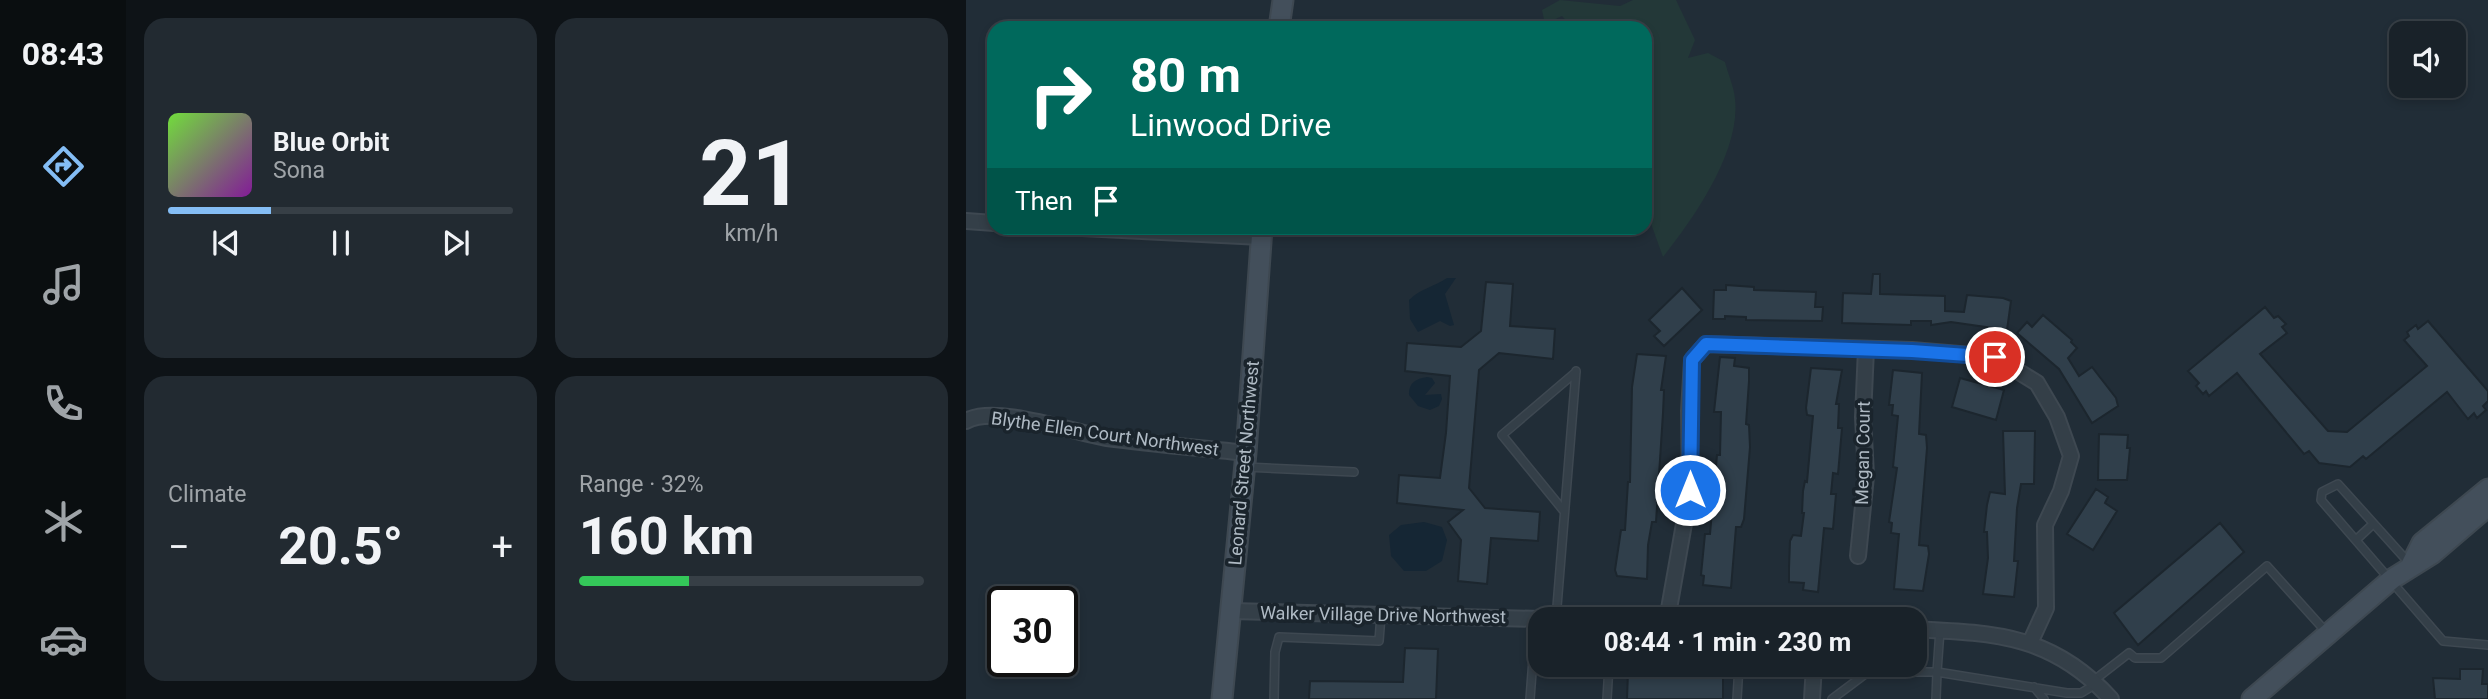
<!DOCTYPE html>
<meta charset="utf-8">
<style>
body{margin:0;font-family:Roboto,sans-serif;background:#222a31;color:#f1f3f6;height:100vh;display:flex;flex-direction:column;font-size:26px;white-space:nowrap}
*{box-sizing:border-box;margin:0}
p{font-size:23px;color:#9fa4a8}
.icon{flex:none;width:38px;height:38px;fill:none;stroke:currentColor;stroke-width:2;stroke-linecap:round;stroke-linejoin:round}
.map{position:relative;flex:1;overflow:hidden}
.details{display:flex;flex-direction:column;gap:18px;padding:18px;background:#0e1317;width:840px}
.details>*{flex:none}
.hud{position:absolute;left:21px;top:21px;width:665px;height:214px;border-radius:21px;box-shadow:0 4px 10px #0003,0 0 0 2px #373f46;background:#00695c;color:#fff;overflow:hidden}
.buttons{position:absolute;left:1423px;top:21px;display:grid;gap:14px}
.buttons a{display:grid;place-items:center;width:77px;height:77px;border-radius:14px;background:#192229;box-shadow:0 4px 10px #0003,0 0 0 2px #373f46;font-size:35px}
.speed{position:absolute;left:21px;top:586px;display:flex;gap:14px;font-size:35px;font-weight:700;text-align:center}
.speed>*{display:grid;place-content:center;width:91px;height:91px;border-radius:50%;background:#192229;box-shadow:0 4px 10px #0003,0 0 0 2px #373f46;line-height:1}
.speed .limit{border:4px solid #111;border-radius:10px;background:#fff;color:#111}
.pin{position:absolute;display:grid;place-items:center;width:60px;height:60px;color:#fff;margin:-30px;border:4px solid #fff;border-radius:50%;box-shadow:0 2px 7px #0007}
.me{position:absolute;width:77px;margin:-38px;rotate:0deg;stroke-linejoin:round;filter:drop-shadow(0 0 5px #0008)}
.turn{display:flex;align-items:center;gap:24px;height:147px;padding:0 28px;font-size:32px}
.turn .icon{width:91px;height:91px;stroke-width:2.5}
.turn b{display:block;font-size:49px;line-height:60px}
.then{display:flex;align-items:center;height:66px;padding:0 28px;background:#0003;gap:14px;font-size:26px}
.big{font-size:52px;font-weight:700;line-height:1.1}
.details .widget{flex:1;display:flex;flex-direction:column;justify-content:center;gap:10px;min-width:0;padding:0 24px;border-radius:21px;background:#222a31}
.details .dial{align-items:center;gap:0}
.dial b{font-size:91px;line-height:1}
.song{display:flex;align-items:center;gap:21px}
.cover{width:84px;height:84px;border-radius:10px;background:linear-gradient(135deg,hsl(100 70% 55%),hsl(290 70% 35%))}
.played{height:7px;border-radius:4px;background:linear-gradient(90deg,#84bdf5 30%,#373f46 30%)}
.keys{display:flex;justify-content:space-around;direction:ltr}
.heat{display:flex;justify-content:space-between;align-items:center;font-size:38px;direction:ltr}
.charge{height:10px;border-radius:5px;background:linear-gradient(90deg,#34c759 32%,#373f46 0)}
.details .tiles{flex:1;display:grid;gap:18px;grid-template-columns:repeat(2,1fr)}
.trip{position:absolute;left:562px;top:607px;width:399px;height:70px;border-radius:21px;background:#192229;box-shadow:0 4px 10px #0003,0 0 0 2px #373f46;font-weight:700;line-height:70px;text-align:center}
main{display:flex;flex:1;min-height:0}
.tabs{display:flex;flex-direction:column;width:126px;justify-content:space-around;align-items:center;background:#0a0e10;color:#9fa4a8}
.tabs .icon{width:49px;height:49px}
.tabs .on{color:#84bdf5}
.tabs b{font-size:32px;color:#f1f3f6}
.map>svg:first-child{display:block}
.green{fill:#233838}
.water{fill:#152634}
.building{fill:#303f4b;stroke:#1c262e;stroke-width:2}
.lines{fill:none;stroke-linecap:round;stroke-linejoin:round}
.lane-casing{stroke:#3e4851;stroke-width:10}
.street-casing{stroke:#3e4851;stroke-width:18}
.secondary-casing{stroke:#3e4851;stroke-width:23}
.lane{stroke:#343f48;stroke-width:7}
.street{stroke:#343f48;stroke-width:14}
.secondary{stroke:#434f5b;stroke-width:19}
.route-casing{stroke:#114b97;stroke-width:18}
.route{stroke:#1a73e8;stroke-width:12}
.labels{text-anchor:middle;stroke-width:7;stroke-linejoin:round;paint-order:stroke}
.street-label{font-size:18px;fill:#afbac4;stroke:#1a242c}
</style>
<main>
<nav class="tabs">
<b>08:43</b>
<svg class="icon on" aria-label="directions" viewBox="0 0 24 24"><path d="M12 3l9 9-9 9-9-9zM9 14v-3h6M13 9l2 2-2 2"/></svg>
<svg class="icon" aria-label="music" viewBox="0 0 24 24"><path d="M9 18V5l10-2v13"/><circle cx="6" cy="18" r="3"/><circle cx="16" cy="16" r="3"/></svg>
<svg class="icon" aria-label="phone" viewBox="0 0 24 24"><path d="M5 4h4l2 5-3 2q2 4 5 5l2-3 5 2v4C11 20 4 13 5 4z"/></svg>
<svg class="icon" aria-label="climate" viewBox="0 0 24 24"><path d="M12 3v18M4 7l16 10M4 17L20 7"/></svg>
<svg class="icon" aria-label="car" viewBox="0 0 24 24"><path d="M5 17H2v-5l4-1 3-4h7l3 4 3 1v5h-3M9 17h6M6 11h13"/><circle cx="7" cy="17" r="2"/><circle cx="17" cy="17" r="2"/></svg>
</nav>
<section class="details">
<div class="tiles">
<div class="widget">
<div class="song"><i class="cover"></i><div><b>Blue Orbit</b><p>Sona</p></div></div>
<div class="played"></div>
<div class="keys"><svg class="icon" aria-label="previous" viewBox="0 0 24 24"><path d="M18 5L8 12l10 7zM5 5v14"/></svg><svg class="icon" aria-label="pause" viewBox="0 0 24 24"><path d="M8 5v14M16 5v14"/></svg><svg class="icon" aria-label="next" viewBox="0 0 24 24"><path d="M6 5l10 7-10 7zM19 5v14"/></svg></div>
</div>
<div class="widget dial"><b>21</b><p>km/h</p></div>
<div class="widget"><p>Climate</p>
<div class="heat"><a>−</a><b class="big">20.5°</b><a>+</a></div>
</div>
<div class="widget"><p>Range · 32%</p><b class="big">160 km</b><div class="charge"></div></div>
</div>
</section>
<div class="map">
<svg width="1522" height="699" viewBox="0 0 1522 699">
<rect width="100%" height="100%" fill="#212d37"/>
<path class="green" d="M 594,0 L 654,6 L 667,0 L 710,0 L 729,40 L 722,58 L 742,53 L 759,62 C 762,74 768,87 769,99 C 775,151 728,218 697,257 L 683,218 L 679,214 L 679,28 L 607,28 L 596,16 L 579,24 L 576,10 Z"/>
<path class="water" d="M 481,278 L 490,278 L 479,294 L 488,325 L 484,326 L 474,321 L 452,332 L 444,319 L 443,300 C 455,288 468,287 481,278 Z
M 461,377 L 466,378 L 469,383 L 459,395 L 475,394 L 476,399 L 473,406 L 464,410 L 452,406 L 443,395 C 443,382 450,379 461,377 Z
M 458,522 L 476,527 L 481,540 L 476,561 L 460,571 L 438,571 L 425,556 L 423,535 L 435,525 Z"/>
<path class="building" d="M 907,274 L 914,274 L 914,294 L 979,296 L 979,311 L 998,312 L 1001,295 L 1037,298 L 1045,301 L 1041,330 L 985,322 L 965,325 L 965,321 L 945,321 L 945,325 L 876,323 L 877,293 L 905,294 Z
M 520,282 L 547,284 L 544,326 L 589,329 L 587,359 L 533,353 L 513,370 L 503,488 L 519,508 L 574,512 L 572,541 L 525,538 L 521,584 L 492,581 L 495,540 L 482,522 L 497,510 L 431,503 L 433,475 L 474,478 L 480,433 L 484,376 L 439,371 L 441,343 L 495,347 L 515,331 Z
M 760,285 L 788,287 L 788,290 L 850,292 L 849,307 L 857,307 L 856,321 L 780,320 L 780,317 L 759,316 L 759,319 L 747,319 L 748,290 L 760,290 Z
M 716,288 L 736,310 L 698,346 L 688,336 L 694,331 L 683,320 Z
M 1299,307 L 1308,318 L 1312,316 L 1320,324 L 1316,327 L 1321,333 L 1294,354 L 1362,431 L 1381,432 L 1461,366 L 1438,340 L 1443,336 L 1441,332 L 1450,325 L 1452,329 L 1462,321 L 1522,391 L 1522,401 L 1517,406 L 1520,410 L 1511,418 L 1508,413 L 1502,419 L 1481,392 L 1400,459 L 1397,456 L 1384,467 L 1353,463 L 1343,451 L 1338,454 L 1271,373 L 1243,396 L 1240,391 L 1237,394 L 1230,386 L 1233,383 L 1222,371 Z
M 1077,315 L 1106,340 L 1105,342 L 1111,348 L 1102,358 L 1113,376 L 1126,367 L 1150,398 L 1152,406 L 1126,423 L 1093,369 L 1051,333 L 1061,322 L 1066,327 Z
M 671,354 L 700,356 L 695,390 L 698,390 L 697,413 L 690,522 L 686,522 L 682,545 L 681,579 L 651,576 L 649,570 L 655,530 L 659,530 L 662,482 L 664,482 L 666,387 Z
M 754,357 L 769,358 L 768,366 L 783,368 L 783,381 L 780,424 L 783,425 L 784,447 L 778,519 L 775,527 L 770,527 L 765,588 L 737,585 L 738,576 L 735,575 L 739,534 L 744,534 L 751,455 L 754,455 L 755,412 L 748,412 Z
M 845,368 L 876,370 L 870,404 L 873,404 L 872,428 L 876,428 L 872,474 L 867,473 L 865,494 L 870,494 L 867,529 L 858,528 L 852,592 L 837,590 L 838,583 L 823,582 L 823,568 L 824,541 L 827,535 L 835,536 L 838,513 L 836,513 L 837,491 L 839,481 L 841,482 L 847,416 L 841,415 L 840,408 Z
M 927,370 L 956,373 L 953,434 L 960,435 L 961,448 L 953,545 L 962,546 L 963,554 L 957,591 L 928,589 L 933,534 L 925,533 L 926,523 L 923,522 L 931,468 L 927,467 L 932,416 L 926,415 L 927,405 L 923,405 Z
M 994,378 L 1038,390 L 1030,420 L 986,407 Z
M 1037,431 L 1069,431 L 1068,484 L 1055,484 L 1051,508 L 1048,561 L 1052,561 L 1048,597 L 1017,594 L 1022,558 L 1021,532 L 1018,532 L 1021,505 L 1024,492 L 1039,494 Z
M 1133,434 L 1162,435 L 1161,448 L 1164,448 L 1161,480 L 1132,480 Z
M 1130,489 L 1142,497 L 1139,503 L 1151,511 L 1127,550 L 1101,534 Z
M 1254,523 L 1278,552 L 1172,645 L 1148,613 Z
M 439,648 L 472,649 L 470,699 L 343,699 L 344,681 L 437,682 Z
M 1494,669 L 1517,669 L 1516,684 L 1522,684 L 1522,699 L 1469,699 L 1467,678 L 1494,679 Z
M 662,672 L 757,674 L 757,699 L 661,699 Z"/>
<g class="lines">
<defs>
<path id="lane" d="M 279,467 L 388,472
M 597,510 L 536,435 L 610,372
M 1391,539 L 1407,524
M 1444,564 L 1372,484 L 1356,492 L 1355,500 L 1477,641 L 1522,645
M 590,619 L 610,371
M 974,630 L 971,672 L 1101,693 L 1115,693 L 1130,684
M 1127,681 L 1163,653 L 1169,658 L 1195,658 L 1301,566 L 1362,634
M 1068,687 L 1078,699
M 308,699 L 309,652 L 313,637 L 413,641 L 415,615
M 564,699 L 570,619
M 641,699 L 643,665
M 771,699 L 773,665
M 866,699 L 902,672 L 971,672 L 970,699"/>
<path id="street" d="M 0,221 L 28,223
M 116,228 L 295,237
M 0,421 C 29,404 108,433 141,438 C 187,444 234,448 280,453
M 892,556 L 900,476 L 897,417 L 900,349
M 265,611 L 611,620
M 701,620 L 724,490 L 723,411 L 726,360 L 740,344 L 946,350 L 1029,357 L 1071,383 L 1091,417 L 1105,456 L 1095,491 L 1079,525 L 1080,608 L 1064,643
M 948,629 C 1030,633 1087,635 1145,699
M 846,699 L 848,665"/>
<path id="secondary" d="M 313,28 L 317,0
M 1445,565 L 1456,543 L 1522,489
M 256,699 L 280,453 L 296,228
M 1286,699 L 1426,579 L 1466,554 L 1522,506"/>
</defs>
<use href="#lane" class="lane-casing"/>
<use href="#street" class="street-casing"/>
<use href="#secondary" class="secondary-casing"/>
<use href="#lane" class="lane"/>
<use href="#street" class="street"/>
<use href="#secondary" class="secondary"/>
</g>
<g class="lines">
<defs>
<path id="route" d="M 724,490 L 726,360 L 740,344 L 946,351 L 1029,357"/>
</defs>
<use href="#route" class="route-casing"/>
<use href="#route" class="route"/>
</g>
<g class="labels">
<g class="street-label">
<text transform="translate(139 434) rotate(8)" y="6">Blythe Ellen Court Northwest</text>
<text transform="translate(897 453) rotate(-89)" y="6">Megan Court</text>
<text transform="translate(278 463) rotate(-85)" y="6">Leonard Street Northwest</text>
<text transform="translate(417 615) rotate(1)" y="6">Walker Village Drive Northwest</text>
</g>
</g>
</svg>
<div class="buttons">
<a><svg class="icon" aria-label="sound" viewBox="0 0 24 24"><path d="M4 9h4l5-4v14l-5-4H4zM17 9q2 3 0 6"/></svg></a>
</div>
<div class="speed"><div class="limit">30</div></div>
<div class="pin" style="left:1029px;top:357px;background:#d93025"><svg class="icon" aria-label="arrive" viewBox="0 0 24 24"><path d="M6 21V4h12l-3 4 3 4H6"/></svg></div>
<svg class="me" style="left:724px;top:490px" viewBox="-20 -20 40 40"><circle r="17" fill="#1a73e8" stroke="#fff" stroke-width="3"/><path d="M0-11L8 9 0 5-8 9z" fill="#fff"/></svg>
<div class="trip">08:44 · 1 min · 230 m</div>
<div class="hud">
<div class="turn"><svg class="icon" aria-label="right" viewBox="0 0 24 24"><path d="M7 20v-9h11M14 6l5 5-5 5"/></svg><div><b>80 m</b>Linwood Drive</div></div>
<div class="then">Then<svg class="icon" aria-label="arrive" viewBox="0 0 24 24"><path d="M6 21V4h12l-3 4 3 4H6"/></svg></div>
</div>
</div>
</main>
